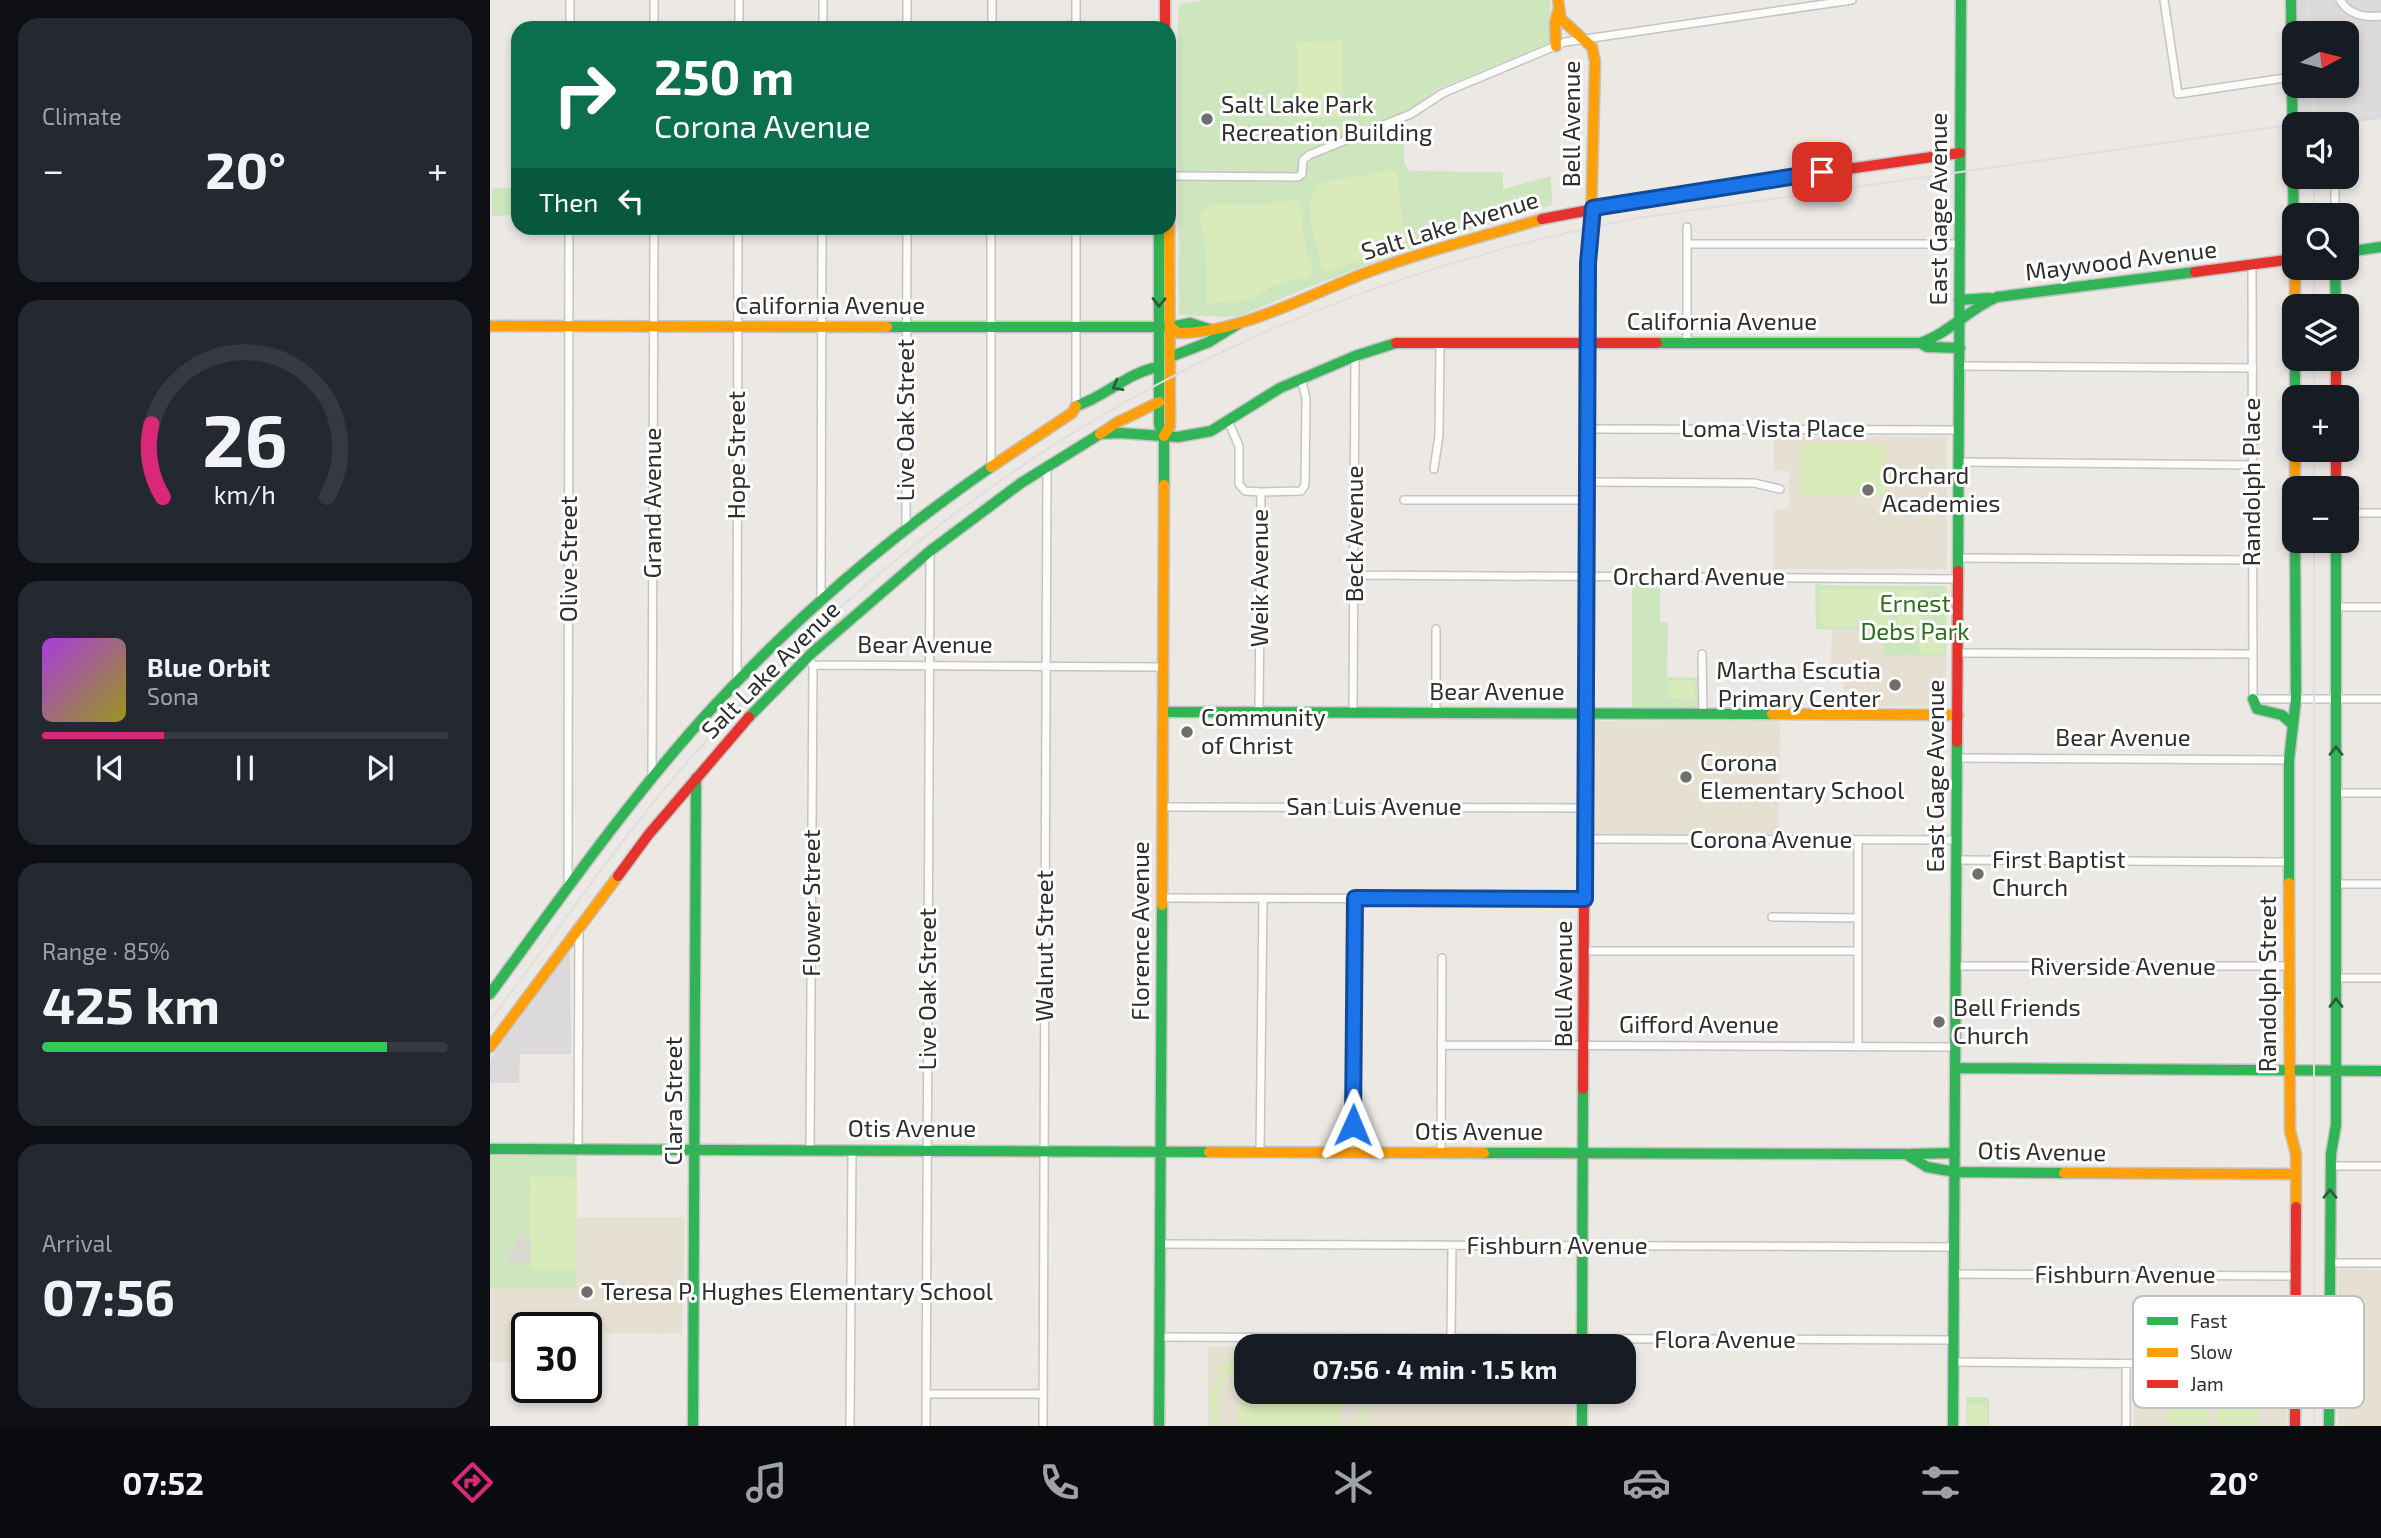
<!DOCTYPE html>
<meta charset="utf-8">
<style>
body{margin:0;font-family:"Exo 2",sans-serif;background:#242831;color:#f1f3f6;height:100vh;display:flex;flex-direction:column;font-size:26px;white-space:nowrap}
*{box-sizing:border-box;margin:0}
p{font-size:23px;color:#9ea1a6}
.icon{flex:none;width:38px;height:38px;fill:none;stroke:currentColor;stroke-width:2;stroke-linecap:round;stroke-linejoin:round}
.map{position:relative;flex:1;overflow:hidden}
.sheet{display:flex;flex-direction:column;gap:18px;padding:18px;background:#0d0f14;width:490px}
.sheet>*{flex:none}
.top-card{position:absolute;left:21px;top:21px;width:665px;height:214px;border-radius:21px;box-shadow:0 4px 10px #0003;background:#0b6e4f;color:#fff;overflow:hidden}
.needle{width:46px;rotate:83deg}
.fabs{position:absolute;left:1792px;top:21px;display:grid;gap:14px}
.fabs a{display:grid;place-items:center;width:77px;height:77px;border-radius:14px;background:#171b24;box-shadow:0 4px 10px #0003;font-size:35px}
.speed{position:absolute;left:21px;top:1312px;display:flex;gap:14px;font-size:35px;font-weight:700;text-align:center}
.speed>*{display:grid;place-content:center;width:91px;height:91px;border-radius:50%;background:#171b24;box-shadow:0 4px 10px #0003;line-height:1}
.speed .limit{border:4px solid #111;border-radius:10px;background:#fff;color:#111}
.pin{position:absolute;display:grid;place-items:center;width:60px;height:60px;color:#fff;margin:-30px;border-radius:14px;box-shadow:0 4px 10px #0006}
.me{position:absolute;width:77px;margin:-38px;rotate:1deg;stroke-linejoin:round;filter:drop-shadow(0 0 5px #0008)}
.turn{display:flex;align-items:center;gap:24px;height:147px;padding:0 28px;font-size:32px}
.turn .icon{width:91px;height:91px;stroke-width:2.5}
.turn b{display:block;font-size:49px;line-height:60px}
.then{display:flex;align-items:center;height:66px;padding:0 28px;background:#0003;gap:14px;font-size:26px}
.big{font-size:52px;font-weight:700;line-height:1.1}
.sheet .tile{flex:1;display:flex;flex-direction:column;justify-content:center;gap:10px;min-width:0;padding:0 24px;border-radius:21px;background:#242831}
.sheet .dial{align-items:center;gap:0}
.dial svg{height:182px;overflow:visible;fill:none;stroke:#363941;stroke-width:7;stroke-linecap:round;text-anchor:middle}
.dial text{fill:#f1f3f6;stroke:none}
.song{display:flex;align-items:center;gap:21px}
.cover{width:84px;height:84px;border-radius:10px;background:linear-gradient(135deg,hsl(280 70% 55%),hsl(60 70% 35%))}
.played{height:7px;border-radius:4px;background:linear-gradient(90deg,#db2777 30%,#363941 30%)}
.keys{display:flex;justify-content:space-around;direction:ltr}
.heat{display:flex;justify-content:space-between;align-items:center;font-size:38px;direction:ltr}
.charge{height:10px;border-radius:5px;background:linear-gradient(90deg,#34c759 85%,#363941 0)}
.trip{position:absolute;left:744px;top:1334px;width:402px;height:70px;border-radius:21px;background:#171b24;box-shadow:0 4px 10px #0003;font-weight:700;line-height:70px;text-align:center}
.tabs{display:flex;height:112px;justify-content:space-around;align-items:center;background:#090b0e;color:#9ea1a6}
.tabs .icon{width:49px;height:49px}
.tabs .current{color:#db2777}
.tabs b{font-size:32px;color:#f1f3f6}
main{display:flex;flex:1;min-height:0}
.map>svg:first-child{display:block}
.industrial{fill:#dcd9db}
.education{fill:#e6e0d3}
.green{fill:#cee6be}
.pitch{fill:#d9eabb}
.plaza{fill:#dad6d2}
.lines{fill:none;stroke-linecap:round;stroke-linejoin:round}
.street-casing{stroke:#c5c4c5;stroke-width:10}
.fast-casing{stroke:#c5c4c5;stroke-width:13}
.slow-casing{stroke:#c5c4c5;stroke-width:13}
.jam-casing{stroke:#c5c4c5;stroke-width:13}
.street{stroke:#fcfcfb;stroke-width:7}
.fast{stroke:#30b455;stroke-width:10}
.slow{stroke:#ff9f0a;stroke-width:10}
.jam{stroke:#e5322d;stroke-width:10}
.rail{stroke:#dfdfe1;stroke-width:2}
.oneway{stroke:#2f5d3c}
.route-casing{stroke:#114b97;stroke-width:18}
.route{stroke:#1a73e8;stroke-width:12}
.poi-dot{fill:#706f6e;stroke:#fff;stroke-width:2.5}
.labels{text-anchor:middle;stroke-width:6;stroke-linejoin:round;paint-order:stroke}
.poi-label{font-size:24px;fill:#2e2e2e;stroke:#fff;text-anchor:start}
.street-label{font-size:24px;fill:#2e2e2e;stroke:#fff}
.park-label{font-size:24px;fill:#2c6e1b;stroke:#fff}
.key{fill:#fff;stroke:#c0c0c0;stroke-width:2}
.key-label{font-size:19px;fill:#2e2e2e}
</style>
<main>
<section class="sheet">
<div class="tile"><p>Climate</p>
<div class="heat"><a>−</a><b class="big">20°</b><a>+</a></div>
</div>
<div class="tile dial"><svg viewBox="0 0 100 80">
<path d="M14 69A42 42 0 1 1 86 69"/>
<path d="M14 69A42 42 0 0 1 9 37" stroke="#db2777"/>
<text x="50" y="56" font-size="32" font-weight="700">26</text>
<text x="50" y="72" font-size="11">km/h</text>
</svg></div>
<div class="tile">
<div class="song"><i class="cover"></i><div><b>Blue Orbit</b><p>Sona</p></div></div>
<div class="played"></div>
<div class="keys"><svg class="icon" aria-label="previous" viewBox="0 0 24 24"><path d="M18 5L8 12l10 7zM5 5v14"/></svg><svg class="icon" aria-label="pause" viewBox="0 0 24 24"><path d="M8 5v14M16 5v14"/></svg><svg class="icon" aria-label="next" viewBox="0 0 24 24"><path d="M6 5l10 7-10 7zM19 5v14"/></svg></div>
</div>
<div class="tile"><p>Range · 85%</p><b class="big">425 km</b><div class="charge"></div></div>
<div class="tile"><p>Arrival</p><b class="big">07:56</b></div>
</section>
<div class="map">
<svg width="1891" height="1426" viewBox="0 0 1891 1426">
<rect width="100%" height="100%" fill="#ece8e4"/>
<path class="industrial" d="M 1808,0 L 1891,0 L 1891,119 L 1852,124 L 1808,124 L 1808,86 L 1857,86 L 1857,33 L 1808,33 Z
M 80,954 L 81,1054 L 30,1054 L 29,1083 L 0,1083 L 0,1059 L 77,955 Z"/>
<path class="education" d="M 1284,436 L 1457,437 L 1457,569 L 1283,569 L 1283,510 L 1299,509 L 1299,471 L 1284,470 Z
M 1342,629 L 1394,630 L 1394,655 L 1456,656 L 1456,707 L 1354,706 L 1354,664 L 1341,664 Z
M 1103,721 L 1290,721 L 1289,834 L 1102,834 Z
M 87,1217 L 195,1217 L 192,1334 L 96,1333 L 96,1328 L 37,1328 L 37,1362 L 0,1362 L 0,1288 L 86,1289 Z
M 1850,1269 L 1891,1270 L 1891,1426 L 1848,1426 L 1848,1271 Z
M 718,1346 L 756,1347 L 756,1391 L 1084,1391 L 1083,1426 L 718,1426 Z
M 1647,1371 L 1793,1372 L 1797,1375 L 1797,1426 L 1644,1426 L 1644,1374 Z"/>
<path class="green" d="M 716,0 L 1060,0 L 1060,43 L 950,88 L 931,104 L 906,115 L 914,137 L 914,164 L 920,171 L 1013,172 L 1013,189 L 1061,176 L 1062,205 L 920,249 L 819,287 L 752,315 L 742,317 L 689,315 L 688,10 L 690,4 Z
M 2,188 L 28,188 L 28,215 L 2,216 Z
M 1325,582 L 1330,585 L 1455,586 L 1457,589 L 1456,656 L 1394,655 L 1393,630 L 1326,629 Z
M 1142,583 L 1170,583 L 1170,622 L 1178,623 L 1177,677 L 1211,678 L 1211,710 L 1142,708 Z
M 0,1156 L 87,1156 L 86,1289 L 0,1288 Z
M 1476,1397 L 1499,1397 L 1499,1426 L 1476,1426 Z"/>
<path class="pitch" d="M 852,41 L 853,117 L 808,118 L 807,42 Z
M 902,170 L 907,173 L 916,248 L 849,267 L 839,272 L 831,268 C 829,239 809,210 828,183 Z
M 809,199 L 816,250 L 823,271 L 819,279 L 807,279 L 784,285 L 766,298 L 716,304 C 716,275 719,242 708,214 L 719,204 L 771,205 Z
M 1311,444 L 1396,444 L 1396,495 L 1311,494 Z
M 1330,590 L 1403,590 L 1403,626 L 1330,626 Z
M 1409,590 L 1433,590 L 1433,626 L 1408,626 Z
M 1429,639 L 1453,639 L 1453,654 L 1429,653 Z
M 1178,680 L 1205,681 L 1205,699 L 1178,698 Z
M 41,1176 L 87,1177 L 86,1269 L 40,1269 Z
M 728,1362 L 756,1362 L 756,1371 C 727,1373 721,1405 733,1426 L 726,1426 C 715,1405 718,1386 735,1370 L 728,1370 Z
M 1728,1373 L 1769,1373 L 1768,1426 L 1727,1426 Z
M 748,1378 L 756,1378 L 756,1391 L 849,1391 L 850,1426 L 748,1426 Z
M 1677,1378 L 1718,1378 L 1717,1426 L 1676,1426 Z
M 869,1391 L 877,1391 L 879,1410 L 872,1426 L 863,1426 L 872,1409 Z
M 1477,1405 L 1497,1405 L 1497,1426 L 1477,1426 Z"/>
<path class="plaza" d="M 28,1233 L 32,1239 L 41,1239 L 40,1262 L 19,1262 L 16,1255 L 23,1250 Z"/>
<g class="lines">
<defs>
<path id="street" d="M 1674,0 L 1688,94 L 1801,77
M 1850,0 C 1859,15 1874,18 1891,16
M 80,28 L 80,0
M 164,28 L 164,0
M 249,28 L 249,0
M 333,28 L 333,0
M 417,28 L 417,0
M 502,28 L 502,0
M 586,28 L 586,0
M 679,176 L 808,177 L 812,174 L 813,160 L 819,155 L 921,114 L 953,93 L 1075,42 L 1362,0
M 1845,177 L 1845,215
M 1197,227 L 1197,343
M 1197,244 L 1470,244
M 1762,265 L 1763,699 L 1891,699
M 1470,366 L 1763,368
M 586,406 L 586,228
M 738,421 L 749,446 L 749,484 L 755,491 L 771,492 L 769,712
M 1098,429 L 1469,430
M 1469,462 L 1762,465
M 501,465 L 501,228
M 944,469 L 949,435 L 950,342
M 1098,482 L 1264,483 L 1290,489
M 771,492 L 811,491 L 815,485 L 816,398 L 811,379
M 914,500 L 1097,500
M 1857,513 L 1891,513
M 416,528 L 417,228
M 1468,558 L 1762,560
M 865,575 L 1468,579
M 331,600 L 332,228
M 1846,607 L 1891,607
M 1468,653 L 1763,654
M 1212,654 L 1213,714
M 318,658 L 323,665 L 320,1150
M 323,665 L 673,667
M 247,682 L 248,228
M 863,713 L 865,356
M 946,713 L 946,629
M 1468,758 L 1799,760
M 162,778 L 164,228
M 1846,793 L 1891,793
M 672,807 L 1096,808
M 1095,839 L 1467,840
M 1368,840 L 1368,1047
M 1467,860 L 1799,862
M 1847,884 L 1891,884
M 78,888 L 79,228
M 672,898 L 1095,899
M 1282,917 L 1368,918
M 1095,951 L 1368,951
M 1466,966 L 1800,966
M 1846,978 L 1891,978
M 951,1045 L 1465,1047
M 88,1149 L 89,930
M 770,1152 L 773,898
M 862,1152 L 865,898
M 951,1153 L 952,958
M 1841,1166 L 1891,1166
M 670,1244 L 1464,1247
M 1840,1263 L 1891,1263
M 1464,1274 L 1806,1276
M 670,1337 L 1464,1340
M 961,1339 L 962,1246
M 1463,1362 L 1805,1365
M 1636,1364 L 1636,1426
M 436,1394 L 553,1394
M 360,1426 L 362,1150
M 436,1426 L 440,551
M 553,1426 L 557,466"/>
<path id="fast" d="M 1801,0 L 1804,251
M 669,228 L 669,424 L 674,441 L 674,485
M 1857,252 L 1891,247
M 1845,268 L 1846,306
M 1469,300 L 1500,298
M 397,327 L 681,327 L 700,323 L 719,329
M 1167,343 L 1430,343 C 1459,333 1479,309 1507,297 L 1705,272
M 1430,343 L 1437,347 L 1470,348
M 680,357 L 719,342 L 748,324
M 1805,359 L 1805,397
M 586,406 C 616,397 637,372 669,367
M 1468,571 L 1471,0
M 1763,699 L 1767,709 L 1792,715 L 1802,724
M 673,712 L 1282,714
M 259,717 L 323,652 L 440,551 L 531,483 L 610,434 L 630,433 L 688,437 L 721,431 L 790,388 L 865,356 L 906,343
M 1799,883 L 1799,760 L 1806,699 L 1805,541
M 1094,903 L 1098,263 L 1101,225
M 0,994 C 72,896 142,795 225,705 C 307,616 401,536 501,467
M 1465,1068 L 1891,1071
M 0,1149 L 719,1152
M 994,1153 L 1416,1154 L 1437,1167 L 1465,1172 L 1574,1173
M 1420,1154 L 1465,1153
M 1092,1346 L 1093,1089
M 1092,1391 L 1092,1426
M 203,1426 L 206,778
M 669,1426 L 672,905
M 1463,1426 L 1467,742
M 1839,1426 L 1841,1154 L 1846,1125 L 1846,541"/>
<path id="slow" d="M 1068,0 L 1071,19 L 1102,47 L 1105,61 L 1101,225
M 1066,46 L 1065,23 L 1068,11
M 1805,268 L 1805,306
M 0,326 L 397,327
M 681,327 L 688,333 C 753,333 821,293 881,271 C 937,250 995,236 1052,219
M 610,434 L 626,423 L 669,402
M 674,436 L 680,426 L 679,184
M 1805,450 L 1805,488
M 501,467 L 582,413 L 586,406
M 1282,714 L 1468,715
M 1799,883 L 1800,1131 L 1806,1154 L 1806,1207
M 672,905 L 674,485
M 0,1047 L 128,876
M 719,1152 L 994,1153
M 1574,1173 L 1806,1174"/>
<path id="jam" d="M 675,0 L 675,28
M 1052,219 L 1190,193 L 1470,153
M 1705,272 L 1804,259
M 906,343 L 1167,343
M 1846,359 L 1846,397
M 1846,450 L 1846,488
M 1467,742 L 1468,571
M 128,876 L 159,834 L 259,717
M 1093,1089 L 1094,903
M 1805,1426 L 1806,1207"/>
</defs>
<use href="#street" class="street-casing"/>
<use href="#fast" class="fast-casing"/>
<use href="#slow" class="slow-casing"/>
<use href="#jam" class="jam-casing"/>
<use href="#street" class="street"/>
<use href="#fast" class="fast"/>
<use href="#slow" class="slow"/>
<use href="#jam" class="jam"/>
<path class="rail" d="M 1818,0 L 1820,33
M 1823,86 L 1824,124
M 1824,215 L 1824,177
M 1824,268 L 1824,306
M 1824,359 L 1824,397
M 1824,450 L 1824,488
M 1824,541 L 1824,1426
M 0,1021 C 68,931 132,835 207,751 C 465,464 769,290 1148,218 L 1891,112"/>
</g>
<defs><path id="oneway-chevron" d="M-2-3.5L2.5 0L-2 3.5" fill="none" stroke-width="1.6" stroke-linecap="round" stroke-linejoin="round" transform="scale(1.75)"/></defs>
<g class="oneway">
<use href="#oneway-chevron" transform="translate(669 302) rotate(91)"/>
<use href="#oneway-chevron" transform="translate(627 386) rotate(150)"/>
<use href="#oneway-chevron" transform="translate(1846 751) rotate(-90)"/>
<use href="#oneway-chevron" transform="translate(1846 1003) rotate(-90)"/>
<use href="#oneway-chevron" transform="translate(1840 1194) rotate(-90)"/>
</g>
<g class="lines">
<defs>
<path id="route" d="M 863,1125 L 865,898 L 1095,899 L 1098,263 L 1103,208 L 1332,172"/>
</defs>
<use href="#route" class="route-casing"/>
<use href="#route" class="route"/>
</g>
<g class="poi-dot">
<circle cx="717" cy="119" r="7"/>
<circle cx="1378" cy="490" r="7"/>
<circle cx="1405" cy="685" r="7"/>
<circle cx="697" cy="732" r="7"/>
<circle cx="1196" cy="777" r="7"/>
<circle cx="1488" cy="874" r="7"/>
<circle cx="1449" cy="1022" r="7"/>
<circle cx="97" cy="1292" r="7"/>
</g>
<g class="labels">
<g class="poi-label">
<text x="731" y="113">Salt Lake Park<tspan x="731" dy="28">Recreation Building</tspan></text>
<text x="1392" y="484">Orchard<tspan x="1392" dy="28">Academies</tspan></text>
<text x="1391" y="679" text-anchor="end">Martha Escutia<tspan x="1391" dy="28">Primary Center</tspan></text>
<text x="711" y="726">Community<tspan x="711" dy="28">of Christ</tspan></text>
<text x="1210" y="771">Corona<tspan x="1210" dy="28">Elementary School</tspan></text>
<text x="1502" y="868">First Baptist<tspan x="1502" dy="28">Church</tspan></text>
<text x="1463" y="1016">Bell Friends<tspan x="1463" dy="28">Church</tspan></text>
<text x="111" y="1300">Teresa P. Hughes Elementary School</text>
</g>
<g class="street-label">
<text transform="translate(1082 124) rotate(-90)" y="8">Bell Avenue</text>
<text transform="translate(1449 209) rotate(-90)" y="8">East Gage Avenue</text>
<text transform="translate(960 226) rotate(-17)" y="8">Salt Lake Avenue</text>
<text transform="translate(1631 261) rotate(-7)" y="8">Maywood Avenue</text>
<text x="340" y="314">California Avenue</text>
<text x="1232" y="330">California Avenue</text>
<text transform="translate(416 420) rotate(-90)" y="8">Live Oak Street</text>
<text x="1283" y="437">Loma Vista Place</text>
<text transform="translate(247 455) rotate(-90)" y="8">Hope Street</text>
<text transform="translate(1762 482) rotate(-90)" y="8">Randolph Place</text>
<text transform="translate(163 503) rotate(-90)" y="8">Grand Avenue</text>
<text transform="translate(865 534) rotate(-90)" y="8">Beck Avenue</text>
<text transform="translate(79 559) rotate(-90)" y="8">Olive Street</text>
<text x="1209" y="585">Orchard Avenue</text>
<text transform="translate(770 578) rotate(-90)" y="8">Weik Avenue</text>
<text x="435" y="653">Bear Avenue</text>
<text transform="translate(281 670) rotate(-45)" y="8">Salt Lake Avenue</text>
<text x="1007" y="700">Bear Avenue</text>
<text x="1633" y="746">Bear Avenue</text>
<text transform="translate(1446 776) rotate(-90)" y="8">East Gage Avenue</text>
<text x="884" y="815">San Luis Avenue</text>
<text x="1281" y="848">Corona Avenue</text>
<text transform="translate(322 903) rotate(-90)" y="8">Flower Street</text>
<text transform="translate(651 931) rotate(-90)" y="8">Florence Avenue</text>
<text transform="translate(555 946) rotate(-90)" y="8">Walnut Street</text>
<text x="1633" y="975">Riverside Avenue</text>
<text transform="translate(1074 984) rotate(-90)" y="8">Bell Avenue</text>
<text transform="translate(1778 984) rotate(-90)" y="8">Randolph Street</text>
<text transform="translate(438 989) rotate(-90)" y="8">Live Oak Street</text>
<text x="1209" y="1033">Gifford Avenue</text>
<text transform="translate(184 1101) rotate(-90)" y="8">Clara Street</text>
<text x="422" y="1137">Otis Avenue</text>
<text x="989" y="1140">Otis Avenue</text>
<text transform="translate(1552 1152) rotate(1)" y="8">Otis Avenue</text>
<text x="1067" y="1254">Fishburn Avenue</text>
<text x="1635" y="1283">Fishburn Avenue</text>
<text x="1235" y="1348">Flora Avenue</text>
</g>
<g class="park-label">
<text x="1425" y="612">Ernest<tspan x="1425" dy="28">Debs Park</tspan></text>
</g>
</g>
<rect x="1643" y="1296" width="231" height="112" rx="10" class="key"/>
<rect x="1657" y="1317" width="31" height="8" fill="#30b455"/>
<rect x="1657" y="1348" width="31" height="9" fill="#ff9f0a"/>
<rect x="1657" y="1380" width="31" height="8" fill="#e5322d"/>
<g class="key-label">
<text x="1700" y="1328">Fast</text>
<text x="1700" y="1359">Slow</text>
<text x="1700" y="1391">Jam</text>
</g>
</svg>
<div class="fabs">
<a><svg class="needle" viewBox="-14 -14 28 28"><path d="M0-13l5 13h-10z" fill="#e53935"/><path d="M0 13l5-13h-10z" fill="#9ea1a6"/></svg></a>
<a><svg class="icon" aria-label="sound" viewBox="0 0 24 24"><path d="M4 9h4l5-4v14l-5-4H4zM17 9q2 3 0 6"/></svg></a>
<a><svg class="icon" aria-label="search" viewBox="0 0 24 24"><circle cx="10" cy="10" r="6"/><path d="M15 15l6 6"/></svg></a>
<a><svg class="icon" aria-label="layers" viewBox="0 0 24 24"><path d="M12 4l9 5-9 5-9-5zM3 14l9 5 9-5"/></svg></a>
<a>+</a>
<a>−</a>
</div>
<div class="speed"><div class="limit">30</div></div>
<div class="pin" style="left:1332px;top:172px;background:#d93025"><svg class="icon" aria-label="arrive" viewBox="0 0 24 24"><path d="M6 21V4h12l-3 4 3 4H6"/></svg></div>
<svg class="me" style="left:863px;top:1125px" viewBox="-20 -20 40 40"><path d="M0-17L14 15 0 8-14 15z" fill="#1a73e8" stroke="#fff" stroke-width="4"/></svg>
<div class="trip">07:56 · 4 min · 1.5 km</div>
<div class="top-card">
<div class="turn"><svg class="icon" aria-label="right" viewBox="0 0 24 24"><path d="M7 20v-9h11M14 6l5 5-5 5"/></svg><div><b>250 m</b>Corona Avenue</div></div>
<div class="then">Then<svg class="icon" aria-label="left" viewBox="0 0 24 24"><path d="M17 20v-9H6M10 6l-5 5 5 5"/></svg></div>
</div>
</div>
</main>
<nav class="tabs">
<b>07:52</b>
<svg class="icon current" aria-label="directions" viewBox="0 0 24 24"><path d="M12 3l9 9-9 9-9-9zM9 14v-3h6M13 9l2 2-2 2"/></svg>
<svg class="icon" aria-label="music" viewBox="0 0 24 24"><path d="M9 18V5l10-2v13"/><circle cx="6" cy="18" r="3"/><circle cx="16" cy="16" r="3"/></svg>
<svg class="icon" aria-label="phone" viewBox="0 0 24 24"><path d="M5 4h4l2 5-3 2q2 4 5 5l2-3 5 2v4C11 20 4 13 5 4z"/></svg>
<svg class="icon" aria-label="climate" viewBox="0 0 24 24"><path d="M12 3v18M4 7l16 10M4 17L20 7"/></svg>
<svg class="icon" aria-label="car" viewBox="0 0 24 24"><path d="M5 17H2v-5l4-1 3-4h7l3 4 3 1v5h-3M9 17h6M6 11h13"/><circle cx="7" cy="17" r="2"/><circle cx="17" cy="17" r="2"/></svg>
<svg class="icon" aria-label="filters" viewBox="0 0 24 24"><path d="M4 7h16M4 17h16"/><circle cx="9" cy="7" r="2"/><circle cx="15" cy="17" r="2"/></svg>
<b>20°</b>
</nav>
